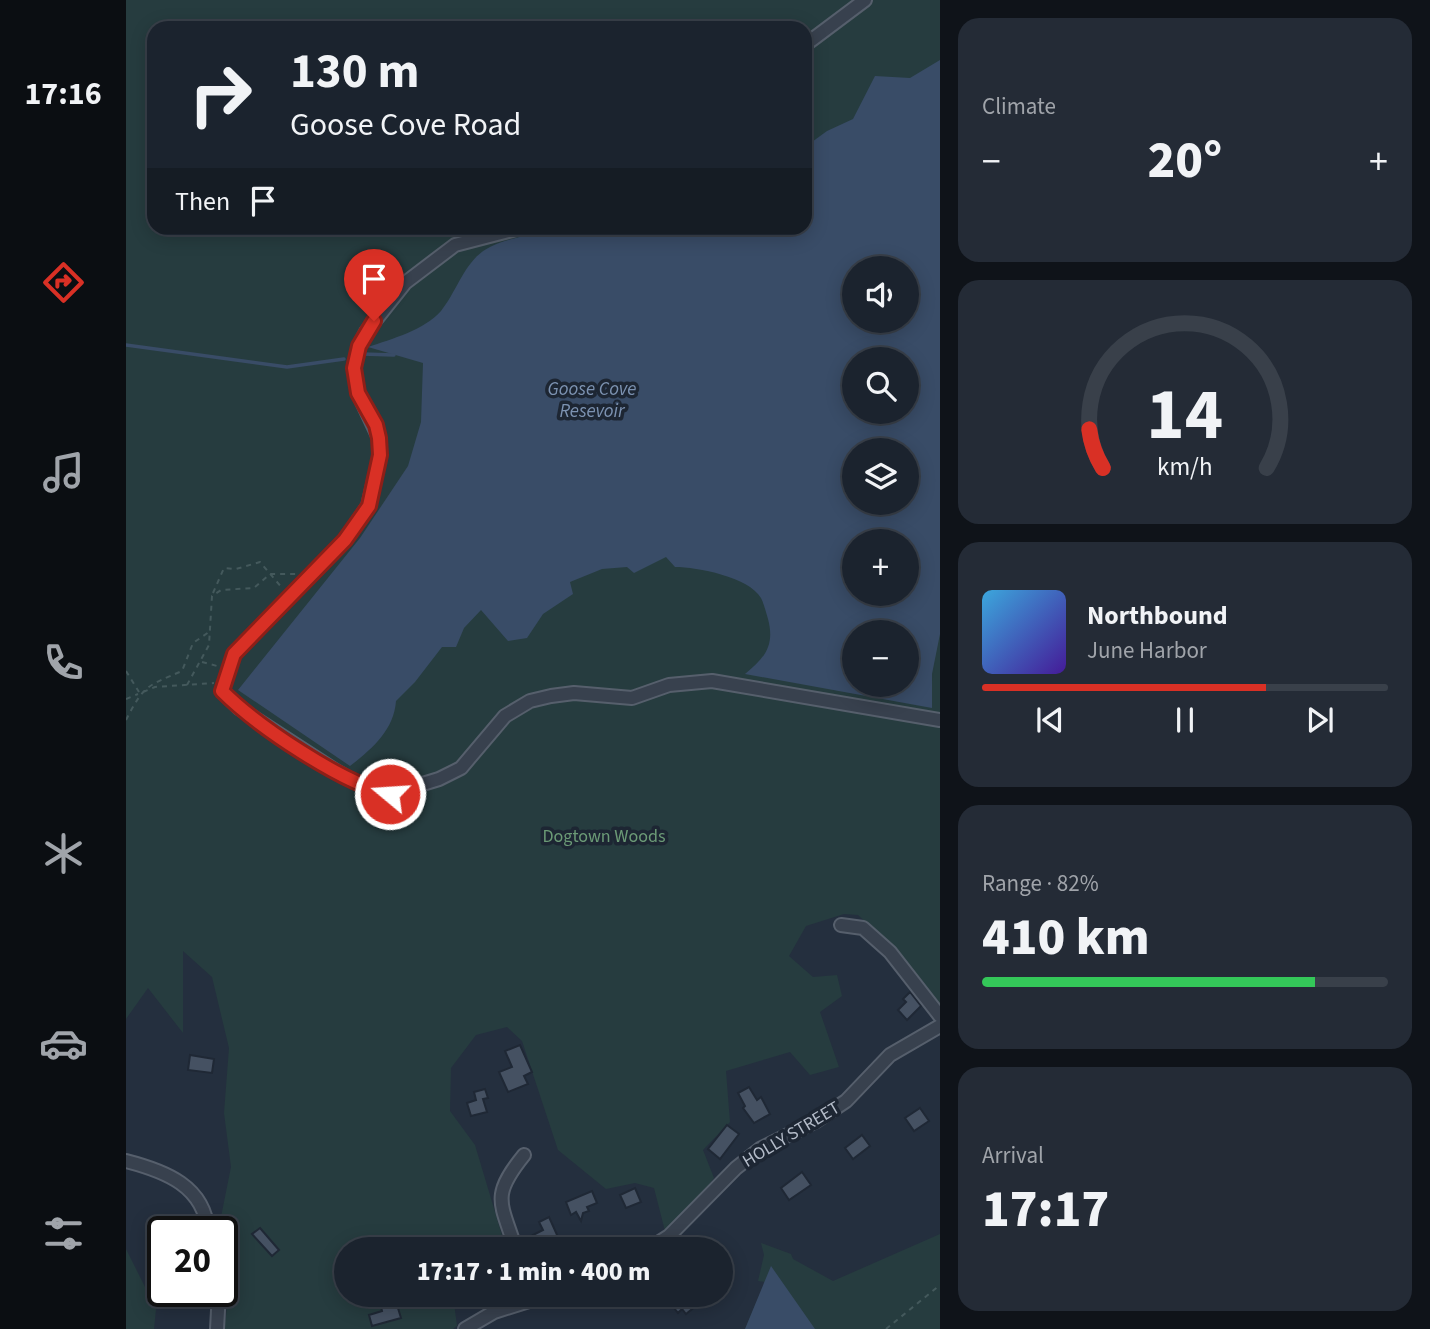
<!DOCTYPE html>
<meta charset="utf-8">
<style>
body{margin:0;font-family:"Source Sans 3",sans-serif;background:#242b36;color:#f1f3f6;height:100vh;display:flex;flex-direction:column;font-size:26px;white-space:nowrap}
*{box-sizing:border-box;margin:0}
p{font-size:23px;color:#a0a4aa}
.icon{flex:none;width:38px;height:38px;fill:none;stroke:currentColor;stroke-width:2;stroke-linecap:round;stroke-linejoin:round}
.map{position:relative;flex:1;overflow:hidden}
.side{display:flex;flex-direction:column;gap:18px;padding:18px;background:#0f1319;width:490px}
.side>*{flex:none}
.hud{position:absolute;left:21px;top:21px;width:665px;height:214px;border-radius:21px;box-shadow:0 4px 18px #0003,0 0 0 2px #39404a;background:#1b232e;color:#f1f3f6;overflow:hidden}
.controls{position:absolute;left:716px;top:256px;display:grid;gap:14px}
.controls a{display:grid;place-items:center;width:77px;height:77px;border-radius:50%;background:#1b232e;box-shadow:0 4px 18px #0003,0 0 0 2px #39404a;font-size:35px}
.speed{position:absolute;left:21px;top:1216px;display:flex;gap:14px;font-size:35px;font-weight:700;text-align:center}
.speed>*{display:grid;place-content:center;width:91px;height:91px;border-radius:50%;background:#1b232e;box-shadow:0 4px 18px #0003,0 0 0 2px #39404a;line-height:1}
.speed .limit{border:4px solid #111;border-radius:10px;background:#fff;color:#111}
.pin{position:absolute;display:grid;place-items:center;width:60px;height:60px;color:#fff;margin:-72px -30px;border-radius:50% 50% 50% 0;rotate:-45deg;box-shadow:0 0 7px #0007}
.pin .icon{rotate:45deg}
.me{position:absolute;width:77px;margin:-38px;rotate:288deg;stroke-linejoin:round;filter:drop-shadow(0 0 5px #0008)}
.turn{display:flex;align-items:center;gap:24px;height:147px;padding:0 28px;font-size:32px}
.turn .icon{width:91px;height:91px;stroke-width:2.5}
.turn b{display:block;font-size:49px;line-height:60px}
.then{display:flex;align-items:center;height:66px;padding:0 28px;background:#0003;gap:14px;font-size:26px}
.big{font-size:52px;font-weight:800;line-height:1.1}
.side .tile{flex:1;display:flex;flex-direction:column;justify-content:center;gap:10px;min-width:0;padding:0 24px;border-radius:21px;background:#242b36}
.side .dial{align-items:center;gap:0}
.dial svg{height:182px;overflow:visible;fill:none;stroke:#39404a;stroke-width:7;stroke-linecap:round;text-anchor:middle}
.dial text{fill:#f1f3f6;stroke:none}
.song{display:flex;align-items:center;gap:21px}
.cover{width:84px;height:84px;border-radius:10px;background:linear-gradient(135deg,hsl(200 70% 55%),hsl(260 70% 35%))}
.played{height:7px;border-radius:4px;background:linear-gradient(90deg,#d93025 70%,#39404a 70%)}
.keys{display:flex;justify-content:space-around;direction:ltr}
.heat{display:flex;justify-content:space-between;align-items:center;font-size:38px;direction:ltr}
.charge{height:10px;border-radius:5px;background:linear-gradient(90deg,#34c759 82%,#39404a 0)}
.trip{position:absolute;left:208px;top:1237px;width:399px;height:70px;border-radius:35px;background:#1b232e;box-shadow:0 4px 18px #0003,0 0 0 2px #39404a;font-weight:800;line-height:70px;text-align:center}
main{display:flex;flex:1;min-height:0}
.menu{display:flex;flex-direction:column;width:126px;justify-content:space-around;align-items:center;background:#0b0e12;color:#a0a4aa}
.menu .icon{width:49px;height:49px}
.menu .active{color:#d93025}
.menu b{font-size:32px;color:#f1f3f6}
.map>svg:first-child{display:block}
.green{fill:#263c3f;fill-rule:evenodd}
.water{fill:#394c67;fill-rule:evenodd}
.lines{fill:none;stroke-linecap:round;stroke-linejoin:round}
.stream{stroke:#394c67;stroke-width:3.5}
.building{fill:#455162;stroke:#1f2835;stroke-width:2}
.minor-casing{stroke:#565f6c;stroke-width:16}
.path{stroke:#44595c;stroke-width:2;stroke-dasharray:5 5;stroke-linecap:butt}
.minor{stroke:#38414e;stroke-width:12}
.route-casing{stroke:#8d1f18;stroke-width:18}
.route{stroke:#d93025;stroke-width:12}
.labels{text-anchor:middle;stroke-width:7;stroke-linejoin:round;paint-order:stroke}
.park-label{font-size:18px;fill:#6b9a76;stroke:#1d2633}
.street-label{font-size:18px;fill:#b4bcc9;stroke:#1d2633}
.water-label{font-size:19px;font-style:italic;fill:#7c92b1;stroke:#1d2633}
</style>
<main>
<nav class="menu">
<b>17:16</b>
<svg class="icon active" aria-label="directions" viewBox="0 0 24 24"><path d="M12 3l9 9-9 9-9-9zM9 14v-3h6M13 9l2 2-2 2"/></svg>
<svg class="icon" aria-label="music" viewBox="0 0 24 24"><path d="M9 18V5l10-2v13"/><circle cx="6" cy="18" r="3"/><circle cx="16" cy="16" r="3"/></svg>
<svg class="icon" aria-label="phone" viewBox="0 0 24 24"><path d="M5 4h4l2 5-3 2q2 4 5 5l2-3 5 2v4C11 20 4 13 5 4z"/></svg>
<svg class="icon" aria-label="climate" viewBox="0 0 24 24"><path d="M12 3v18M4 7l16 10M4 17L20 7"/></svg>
<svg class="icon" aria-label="car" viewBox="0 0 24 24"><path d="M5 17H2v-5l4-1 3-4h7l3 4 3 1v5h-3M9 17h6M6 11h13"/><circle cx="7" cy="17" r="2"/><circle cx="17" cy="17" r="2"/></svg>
<svg class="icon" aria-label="filters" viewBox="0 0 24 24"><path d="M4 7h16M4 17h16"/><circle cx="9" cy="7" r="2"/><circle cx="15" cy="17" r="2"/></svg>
</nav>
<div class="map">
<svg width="814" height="1329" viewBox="0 0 814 1329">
<rect width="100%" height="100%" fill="#242f3e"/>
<path class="green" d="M 0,0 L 814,0 L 814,1004 L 786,978 L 761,942 L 732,915 L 718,914 L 680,926 L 663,956 L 687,977 L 711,975 L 716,996 L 694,1012 L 713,1067 L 684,1075 L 664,1052 L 600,1071 L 604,1122 L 577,1150 L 588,1178 L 571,1201 L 539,1231 L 528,1188 L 509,1183 L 480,1189 L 432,1150 L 396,1041 L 381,1027 L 350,1035 L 325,1068 L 324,1111 L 349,1145 L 378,1242 L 348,1250 L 220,1250 L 220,1295 L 327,1295 L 331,1326 L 327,1329 L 97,1329 C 107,1297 96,1264 96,1232 L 92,1232 L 105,1167 L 98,1113 L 103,1048 L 86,977 L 57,951 L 57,1033 L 22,988 L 0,1019 ZM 28,28 L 679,28 L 679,228 L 28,228 ZM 728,268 L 780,268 L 780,320 L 728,320 ZM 728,359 L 780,359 L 780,411 L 728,411 ZM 728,450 L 780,450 L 780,502 L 728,502 ZM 728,541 L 780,541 L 780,593 L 728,593 ZM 728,632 L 780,632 L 780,684 L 728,684 Z
M 814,1234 L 814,1329 L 619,1329 L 639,1282 L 632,1281 L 638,1255 L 635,1243 L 665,1254 L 667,1259 L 707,1281 Z
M 0,1249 L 30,1309 L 28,1329 L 0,1329 Z"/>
<path class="water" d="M 814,60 L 814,634 L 806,674 L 806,708 L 619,674 C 639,658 649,645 642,619 C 640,612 638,604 635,598 C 623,577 571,567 549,567 L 540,557 L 508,573 L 501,567 L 476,569 L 444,582 L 447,594 L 417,614 L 401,638 L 382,641 L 355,610 L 338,628 L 330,647 L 316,647 L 289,682 L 270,701 C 268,730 246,749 224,766 L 112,690 L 234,538 L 282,466 L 295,422 L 297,363 L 242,347 C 266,339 298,330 315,311 C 332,290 339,259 364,247 C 381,238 402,237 421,228 L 679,228 L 679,147 L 701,131 L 727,119 L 749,76 L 784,78 ZM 728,268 L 780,268 L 780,320 L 728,320 ZM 728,359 L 780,359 L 780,411 L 728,411 ZM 728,450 L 780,450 L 780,502 L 728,502 ZM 728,541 L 780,541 L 780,593 L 728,593 ZM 728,632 L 780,632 L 780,684 L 728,684 Z
M 645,1266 L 689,1329 L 619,1329 Z"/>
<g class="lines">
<path class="stream" d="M 0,345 L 161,367 L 218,359
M 236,354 L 268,355"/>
</g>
<path class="building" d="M 784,992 L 795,1006 L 781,1020 L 772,1010 L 780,1002 L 777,999 Z
M 394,1045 L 406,1072 L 398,1076 L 402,1084 L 382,1092 L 373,1072 L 386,1067 L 379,1051 Z
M 64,1055 L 88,1059 L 86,1073 L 62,1070 Z
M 623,1087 L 631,1100 L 635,1097 L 644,1114 L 628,1123 L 617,1108 L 619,1106 L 612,1093 Z
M 359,1089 L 362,1098 L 357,1099 L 361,1112 L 345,1116 L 341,1103 L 350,1100 L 348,1092 Z
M 794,1108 L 803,1121 L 788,1131 L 779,1118 Z
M 601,1125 L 613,1134 L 594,1159 L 582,1149 Z
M 736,1135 L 744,1146 L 727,1159 L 719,1148 Z
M 676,1172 L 685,1185 L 663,1200 L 655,1188 Z
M 509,1188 L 515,1202 L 500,1208 L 494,1195 Z
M 466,1191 L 471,1203 L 461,1207 L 463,1211 L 457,1213 L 455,1221 L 450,1212 L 445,1215 L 440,1202 Z
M 423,1217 L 436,1246 L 429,1250 L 406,1250 L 401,1238 L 417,1230 L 413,1222 Z
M 134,1228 L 153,1250 L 146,1256 L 126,1234 Z
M 268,1295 L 275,1318 L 246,1326 L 243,1315 L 256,1311 L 253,1298 Z
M 556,1295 L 563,1295 L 571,1305 L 560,1314 L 556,1309 L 552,1313 L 545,1304 Z"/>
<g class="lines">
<defs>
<path id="minor" d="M 679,45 L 739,0
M 394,228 L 329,245 L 279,283 L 240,332 L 233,346 L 228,368 L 232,393 L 253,438 L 254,455 L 242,506 L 219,540 L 108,654 L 96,691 L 113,708 L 210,771 L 243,790 L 264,794 L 313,779 L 335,768 L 379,716 L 404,701 L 425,696 L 448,693 L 506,698 L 543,685 L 586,681 L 814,720
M 715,925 L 737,928 L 764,952 L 814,1016
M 0,1161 C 39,1171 79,1186 82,1232
M 390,1250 C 375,1202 364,1197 398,1155
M 521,1250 L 543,1236 L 610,1168 L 634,1149 L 690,1121 L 720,1101 L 764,1055 L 814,1026
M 91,1329 L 93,1292
M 339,1329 L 368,1312 L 422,1295"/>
</defs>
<use href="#minor" class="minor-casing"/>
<path class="path" d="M 87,593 L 98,568 L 110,569 L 134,562 L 157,589
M 76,662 L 91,666
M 0,671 L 13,692
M 61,685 L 83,645 L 86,596 L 95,590 L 128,588 L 144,574 L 171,574
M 17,692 L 29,687 L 88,683
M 0,699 L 12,694
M 0,720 C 18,685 21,686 56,671 L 67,643 L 83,632
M 760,1329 L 814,1285"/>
<use href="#minor" class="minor"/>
</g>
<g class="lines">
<defs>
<path id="route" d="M 248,321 L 233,346 L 228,368 L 232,393 L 250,425 L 253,438 L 254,455 L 243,506 L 219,540 L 108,654 L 96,691 C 131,726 217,784 264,794"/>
</defs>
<use href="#route" class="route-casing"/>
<use href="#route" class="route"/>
</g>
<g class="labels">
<g class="park-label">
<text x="478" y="842">Dogtown Woods</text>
</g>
<g class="street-label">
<text transform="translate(665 1134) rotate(-31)" y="6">HOLLY STREET</text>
</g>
<g class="water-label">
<text x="466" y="395">Goose Cove<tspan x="466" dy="22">Resevoir</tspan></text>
</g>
</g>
</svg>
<div class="controls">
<a><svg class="icon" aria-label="sound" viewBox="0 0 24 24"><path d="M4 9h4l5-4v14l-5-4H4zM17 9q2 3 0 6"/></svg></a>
<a><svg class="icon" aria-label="search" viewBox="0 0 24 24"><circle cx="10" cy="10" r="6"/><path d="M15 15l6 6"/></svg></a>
<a><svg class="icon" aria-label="layers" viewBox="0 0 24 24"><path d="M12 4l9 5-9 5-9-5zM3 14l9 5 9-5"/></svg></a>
<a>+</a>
<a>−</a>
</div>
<div class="speed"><div class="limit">20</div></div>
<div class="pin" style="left:248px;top:321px;background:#d93025"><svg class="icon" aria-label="arrive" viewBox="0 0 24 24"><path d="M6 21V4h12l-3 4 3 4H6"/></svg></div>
<svg class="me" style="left:264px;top:794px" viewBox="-20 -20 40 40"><circle r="17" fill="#d93025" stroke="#fff" stroke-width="3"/><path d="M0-11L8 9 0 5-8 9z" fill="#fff"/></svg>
<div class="trip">17:17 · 1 min · 400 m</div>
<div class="hud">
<div class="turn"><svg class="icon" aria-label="right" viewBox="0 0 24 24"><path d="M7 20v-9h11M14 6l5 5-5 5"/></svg><div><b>130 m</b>Goose Cove Road</div></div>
<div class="then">Then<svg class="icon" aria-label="arrive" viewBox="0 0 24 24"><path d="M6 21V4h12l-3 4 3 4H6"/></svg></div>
</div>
</div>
<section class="side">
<div class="tile"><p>Climate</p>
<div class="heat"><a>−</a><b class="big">20°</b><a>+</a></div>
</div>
<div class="tile dial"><svg viewBox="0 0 100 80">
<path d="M14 69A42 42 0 1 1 86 69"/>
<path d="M14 69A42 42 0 0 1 8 52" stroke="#d93025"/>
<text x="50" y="56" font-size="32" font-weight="700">14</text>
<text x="50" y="72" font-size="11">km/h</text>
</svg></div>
<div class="tile">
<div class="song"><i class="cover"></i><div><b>Northbound</b><p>June Harbor</p></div></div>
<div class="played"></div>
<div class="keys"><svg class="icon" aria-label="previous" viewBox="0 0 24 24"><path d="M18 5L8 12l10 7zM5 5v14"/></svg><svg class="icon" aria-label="pause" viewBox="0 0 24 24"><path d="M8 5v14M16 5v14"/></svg><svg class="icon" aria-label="next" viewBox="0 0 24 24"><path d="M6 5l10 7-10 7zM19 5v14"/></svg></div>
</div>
<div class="tile"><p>Range · 82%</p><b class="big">410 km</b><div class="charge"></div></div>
<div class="tile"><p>Arrival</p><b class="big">17:17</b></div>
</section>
</main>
